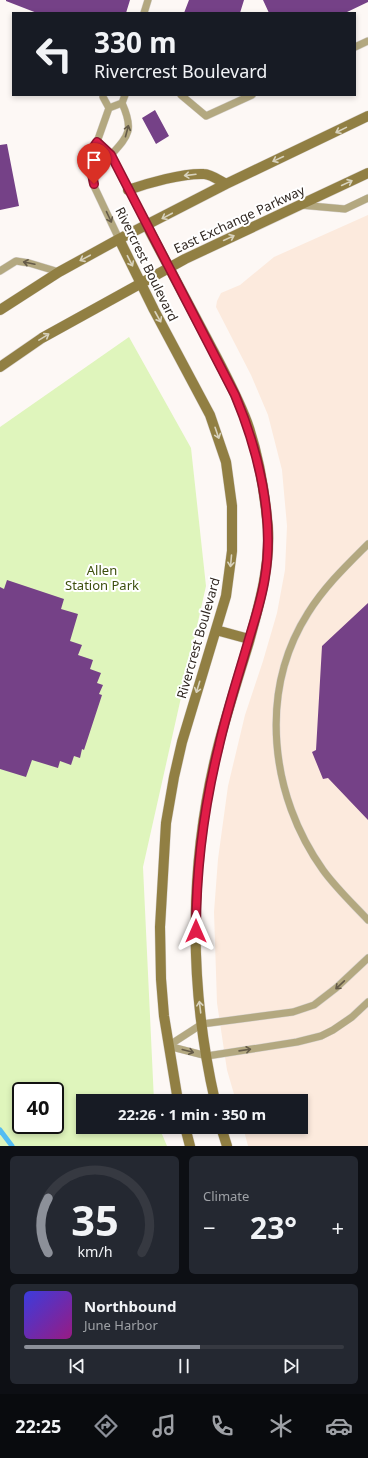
<!DOCTYPE html>
<meta charset="utf-8">
<style>
body{margin:0;font-family:"Noto Sans",sans-serif;background:#242831;color:#f1f3f6;height:100vh;display:flex;flex-direction:column;font-size:15px;white-space:nowrap}
*{box-sizing:border-box;margin:0}
p{font-size:13px;color:#9ea1a6}
.icon{flex:none;width:22px;height:22px;fill:none;stroke:currentColor;stroke-width:2;stroke-linecap:round;stroke-linejoin:round}
.map{position:relative;height:1146px;overflow:hidden}
.side{display:flex;flex-direction:column;gap:10px;padding:10px;background:#0d0f14;flex:1}
.side>*{flex:none}
.top-card{position:absolute;left:12px;top:12px;width:344px;height:84px;border-radius:0px;box-shadow:0 2px 6px #0003;background:#171b24;color:#f1f3f6;overflow:hidden}
.speed{position:absolute;left:12px;top:1082px;display:flex;gap:8px;font-size:20px;font-weight:700;text-align:center}
.speed>*{display:grid;place-content:center;width:52px;height:52px;border-radius:50%;background:#171b24;box-shadow:0 2px 6px #0003;line-height:1}
.speed .limit{border:2px solid #111;border-radius:6px;background:#fff;color:#111}
.pin{position:absolute;display:grid;place-items:center;width:34px;height:34px;color:#fff;margin:-41px -17px;border-radius:50% 50% 50% 0;rotate:-45deg;box-shadow:0 0 4px #0007}
.pin .icon{rotate:45deg}
.me{position:absolute;width:44px;margin:-22px;rotate:0deg;stroke-linejoin:round;filter:drop-shadow(0 0 3px #0008)}
.turn{display:flex;align-items:center;gap:14px;height:84px;padding:0 16px;font-size:18px}
.turn .icon{width:52px;height:52px;stroke-width:2.5}
.turn b{display:block;font-size:28px;line-height:34px}
.big{font-size:30px;font-weight:700;line-height:1.1}
.side .tile{flex:1;display:flex;flex-direction:column;justify-content:center;gap:6px;min-width:0;padding:0 14px;border-radius:6px;background:#242831}
.side .dial{align-items:center;gap:0}
.dial svg{height:104px;overflow:visible;fill:none;stroke:#363941;stroke-width:7;stroke-linecap:round;text-anchor:middle}
.dial text{fill:#f1f3f6;stroke:none}
.song{display:flex;align-items:center;gap:12px}
.cover{width:48px;height:48px;border-radius:6px;background:linear-gradient(135deg,hsl(240 70% 55%),hsl(310 70% 35%))}
.played{height:4px;border-radius:2px;background:linear-gradient(90deg,#8c9099 55%,#363941 55%)}
.keys{display:flex;justify-content:space-around;direction:ltr}
.heat{display:flex;justify-content:space-between;align-items:center;font-size:22px;direction:ltr}
.side .tiles{flex:1;display:grid;gap:10px;grid-template-columns:1fr 1fr}
.tile:last-child{grid-column:span 2}
.trip{position:absolute;left:76px;top:1094px;width:232px;height:40px;border-radius:0px;background:#171b24;box-shadow:0 2px 6px #0003;font-weight:700;line-height:40px;text-align:center}
.menu{display:flex;height:64px;justify-content:space-around;align-items:center;background:#090b0e;color:#9ea1a6}
.menu .icon{width:28px;height:28px}
.menu .selected{color:#8c9099}
.menu b{font-size:18px;color:#f1f3f6}
.map>svg:first-child{display:block}
.built{fill:#fceadd}
.green{fill:#dff5bc;fill-rule:evenodd}
.lines{fill:none;stroke-linecap:round;stroke-linejoin:round}
.stream{stroke:#54bdf2;stroke-width:5}
.building{fill:#754187}
.lane-casing{stroke:#d8d3cf;stroke-width:8}
.secondary-casing{stroke:#d8d3cf;stroke-width:11}
.lane{stroke:#b3a880;stroke-width:7}
.secondary{stroke:#917f43;stroke-width:10}
.oneway{stroke:#d8d2bd}
.oneway2{stroke:#655b48}
.route-casing{stroke:#92132f;stroke-width:10}
.route{stroke:#e11d48;stroke-width:7}
.labels{text-anchor:middle;stroke-width:4;stroke-linejoin:round;paint-order:stroke}
.street-label{font-size:13px;fill:#312822;stroke:#fff}
.park-label{font-size:13px;fill:#3d4f0d;stroke:#fff}
</style>
<div class="map">
<svg width="368" height="1146" viewBox="0 0 368 1146">
<rect width="100%" height="100%" fill="#fdf8f5"/>
<path class="built" d="M 368,215 L 368,1146 L 248,1146 L 243,1127 L 301,1127 L 301,1101 L 236,1101 L 227,1070 L 217,1003 L 214,912 L 218,859 L 228,786 L 245,715 L 263,661 L 277,613 L 285,570 L 287,526 L 282,470 L 268,415 L 251,375 L 216,307 L 217,301 L 221,293 L 240,285 L 274,257 Z"/>
<path class="green" d="M 129,337 L 191,448 L 206,586 L 143,867 L 154,1101 L 83,1101 L 83,1127 L 159,1127 L 167,1146 L 0,1146 L 0,427 ZM 21,1091 L 55,1091 L 55,1125 L 21,1125 Z"/>
<g class="lines">
<path class="stream" d="M 0,1130 L 12,1146"/>
</g>
<path class="building" d="M 6,0 L 130,0 L 126,13 L 37,13 L 6,1 Z
M 189,0 L 244,0 L 240,13 L 184,13 Z
M 263,0 L 368,0 L 368,2 L 345,13 L 269,13 Z
M 155,110 L 169,136 L 156,144 L 142,118 Z
M 7,144 L 19,206 L 0,210 L 0,145 Z
M 7,580 L 64,599 L 61,609 L 78,614 L 70,641 L 82,645 L 78,655 L 93,660 L 90,669 L 101,673 L 97,683 L 103,685 L 99,694 L 102,695 L 84,750 L 82,749 L 80,758 L 74,756 L 71,765 L 60,761 L 58,768 L 32,760 L 26,777 L 0,769 L 0,587 L 4,589 Z
M 368,603 L 368,820 L 328,778 L 323,779 L 312,752 L 316,750 L 322,646 Z"/>
<g class="lines">
<defs>
<path id="lane" d="M 144,13 L 148,0
M 355,47 L 368,41
M 103,95 L 103,97 L 109,108 L 97,142 L 88,155 L 93,184 L 119,239
M 181,95 L 206,116 L 252,95
M 109,108 L 122,103 L 125,95
M 97,142 L 111,155 L 147,226
M 111,155 C 129,135 134,130 122,103
M 300,205 L 345,209 L 368,198
M 0,271 L 16,261 L 29,263 L 59,272
M 368,544 C 346,566 325,586 308,613 C 258,692 270,796 323,870 C 336,888 353,904 368,920
M 168,1046 L 202,1024 L 293,1012 L 314,1005 L 336,988 L 368,958
M 168,1046 L 207,1056 L 297,1042 L 321,1036 L 333,1030 L 352,1017 L 368,1002"/>
<path id="secondary" d="M 128,190 C 148,183 183,173 204,174 C 211,174 220,181 226,184
M 147,226 C 167,264 187,302 207,339 C 221,366 236,393 247,422 C 259,456 265,494 268,529 C 270,568 259,605 249,642 C 239,675 228,709 219,743 C 189,860 188,983 215,1101
M 119,239 L 154,310 L 210,415 L 226,462 L 232,506 L 232,551 L 226,596 L 182,742 L 174,777 L 166,823 L 160,927 L 161,979 L 164,1016 L 178,1101
M 0,310 L 59,272 L 119,239 L 226,184 L 368,116
M 0,367 L 42,338 L 185,259 L 368,173
M 216,630 L 249,639
M 185,1127 L 190,1146
M 221,1127 L 227,1146"/>
</defs>
<use href="#lane" class="lane-casing"/>
<use href="#secondary" class="secondary-casing"/>
<use href="#lane" class="lane"/>
<use href="#secondary" class="secondary"/>
</g>
<defs><path id="oneway-shaft" d="M-6 0H5M1.5-3L5.5 0L1.5 3" fill="none" stroke-width="1.6" stroke-linecap="round" stroke-linejoin="round"/></defs>
<g class="oneway">
<use href="#oneway-shaft" transform="translate(341 130) rotate(154)"/>
<use href="#oneway-shaft" transform="translate(278 159) rotate(155)"/>
<use href="#oneway-shaft" transform="translate(190 175) rotate(173)"/>
<use href="#oneway-shaft" transform="translate(347 183) rotate(-25)"/>
<use href="#oneway-shaft" transform="translate(167 216) rotate(152)"/>
<use href="#oneway-shaft" transform="translate(229 238) rotate(-25)"/>
<use href="#oneway-shaft" transform="translate(85 258) rotate(152)"/>
<use href="#oneway-shaft" transform="translate(130 261) rotate(63)"/>
<use href="#oneway-shaft" transform="translate(158 317) rotate(61)"/>
<use href="#oneway-shaft" transform="translate(44 337) rotate(-31)"/>
<use href="#oneway-shaft" transform="translate(217 433) rotate(71)"/>
<use href="#oneway-shaft" transform="translate(231 561) rotate(95)"/>
<use href="#oneway-shaft" transform="translate(198 687) rotate(107)"/>
<use href="#oneway-shaft" transform="translate(200 1007) rotate(-97)"/>
</g>
<g class="oneway2">
<use href="#oneway-shaft" transform="translate(127 131) rotate(-75)"/>
<use href="#oneway-shaft" transform="translate(109 217) rotate(65)"/>
<use href="#oneway-shaft" transform="translate(29 263) rotate(-168)"/>
<use href="#oneway-shaft" transform="translate(340 985) rotate(137)"/>
<use href="#oneway-shaft" transform="translate(245 1050) rotate(-8)"/>
<use href="#oneway-shaft" transform="translate(188 1051) rotate(15)"/>
</g>
<g class="lines">
<defs>
<path id="route" d="M 94,184 L 88,155 L 97,142 L 111,155 L 235,395 C 258,450 275,518 265,577 C 262,598 255,619 249,639 C 239,674 227,710 219,746 C 204,807 196,868 196,931"/>
</defs>
<use href="#route" class="route-casing"/>
<use href="#route" class="route"/>
</g>
<g class="labels">
<g class="street-label">
<text transform="translate(239 219) rotate(-25)" y="5">East Exchange Parkway</text>
<text transform="translate(147 264) rotate(64)" y="5">Rivercrest Boulevard</text>
<text transform="translate(198 638) rotate(-74)" y="5">Rivercrest Boulevard</text>
</g>
<g class="park-label">
<text x="102" y="575">Allen<tspan x="102" dy="15">Station Park</tspan></text>
</g>
</g>
</svg>
<div class="speed"><div class="limit">40</div></div>
<div class="pin" style="left:94px;top:184px;background:#d93025"><svg class="icon" aria-label="arrive" viewBox="0 0 24 24"><path d="M6 21V4h12l-3 4 3 4H6"/></svg></div>
<svg class="me" style="left:196px;top:931px" viewBox="-20 -20 40 40"><path d="M0-17L14 15 0 8-14 15z" fill="#e11d48" stroke="#fff" stroke-width="4"/></svg>
<div class="trip">22:26 · 1 min · 350 m</div>
<div class="top-card">
<div class="turn"><svg class="icon" aria-label="left" viewBox="0 0 24 24"><path d="M17 20v-9H6M10 6l-5 5 5 5"/></svg><div><b>330 m</b>Rivercrest Boulevard</div></div>
</div>
</div>
<section class="side">
<div class="tiles">
<div class="tile dial"><svg viewBox="0 0 100 80">
<path d="M14 69A42 42 0 1 1 86 69"/>
<path d="M14 69A42 42 0 0 1 14 27" stroke="#8c9099"/>
<text x="50" y="56" font-size="32" font-weight="700">35</text>
<text x="50" y="72" font-size="11">km/h</text>
</svg></div>
<div class="tile"><p>Climate</p>
<div class="heat"><a>−</a><b class="big">23°</b><a>+</a></div>
</div>
<div class="tile">
<div class="song"><i class="cover"></i><div><b>Northbound</b><p>June Harbor</p></div></div>
<div class="played"></div>
<div class="keys"><svg class="icon" aria-label="previous" viewBox="0 0 24 24"><path d="M18 5L8 12l10 7zM5 5v14"/></svg><svg class="icon" aria-label="pause" viewBox="0 0 24 24"><path d="M8 5v14M16 5v14"/></svg><svg class="icon" aria-label="next" viewBox="0 0 24 24"><path d="M6 5l10 7-10 7zM19 5v14"/></svg></div>
</div>
</div>
</section>
<nav class="menu">
<b>22:25</b>
<svg class="icon selected" aria-label="directions" viewBox="0 0 24 24"><path d="M12 3l9 9-9 9-9-9zM9 14v-3h6M13 9l2 2-2 2"/></svg>
<svg class="icon" aria-label="music" viewBox="0 0 24 24"><path d="M9 18V5l10-2v13"/><circle cx="6" cy="18" r="3"/><circle cx="16" cy="16" r="3"/></svg>
<svg class="icon" aria-label="phone" viewBox="0 0 24 24"><path d="M5 4h4l2 5-3 2q2 4 5 5l2-3 5 2v4C11 20 4 13 5 4z"/></svg>
<svg class="icon" aria-label="climate" viewBox="0 0 24 24"><path d="M12 3v18M4 7l16 10M4 17L20 7"/></svg>
<svg class="icon" aria-label="car" viewBox="0 0 24 24"><path d="M5 17H2v-5l4-1 3-4h7l3 4 3 1v5h-3M9 17h6M6 11h13"/><circle cx="7" cy="17" r="2"/><circle cx="17" cy="17" r="2"/></svg>
</nav>
